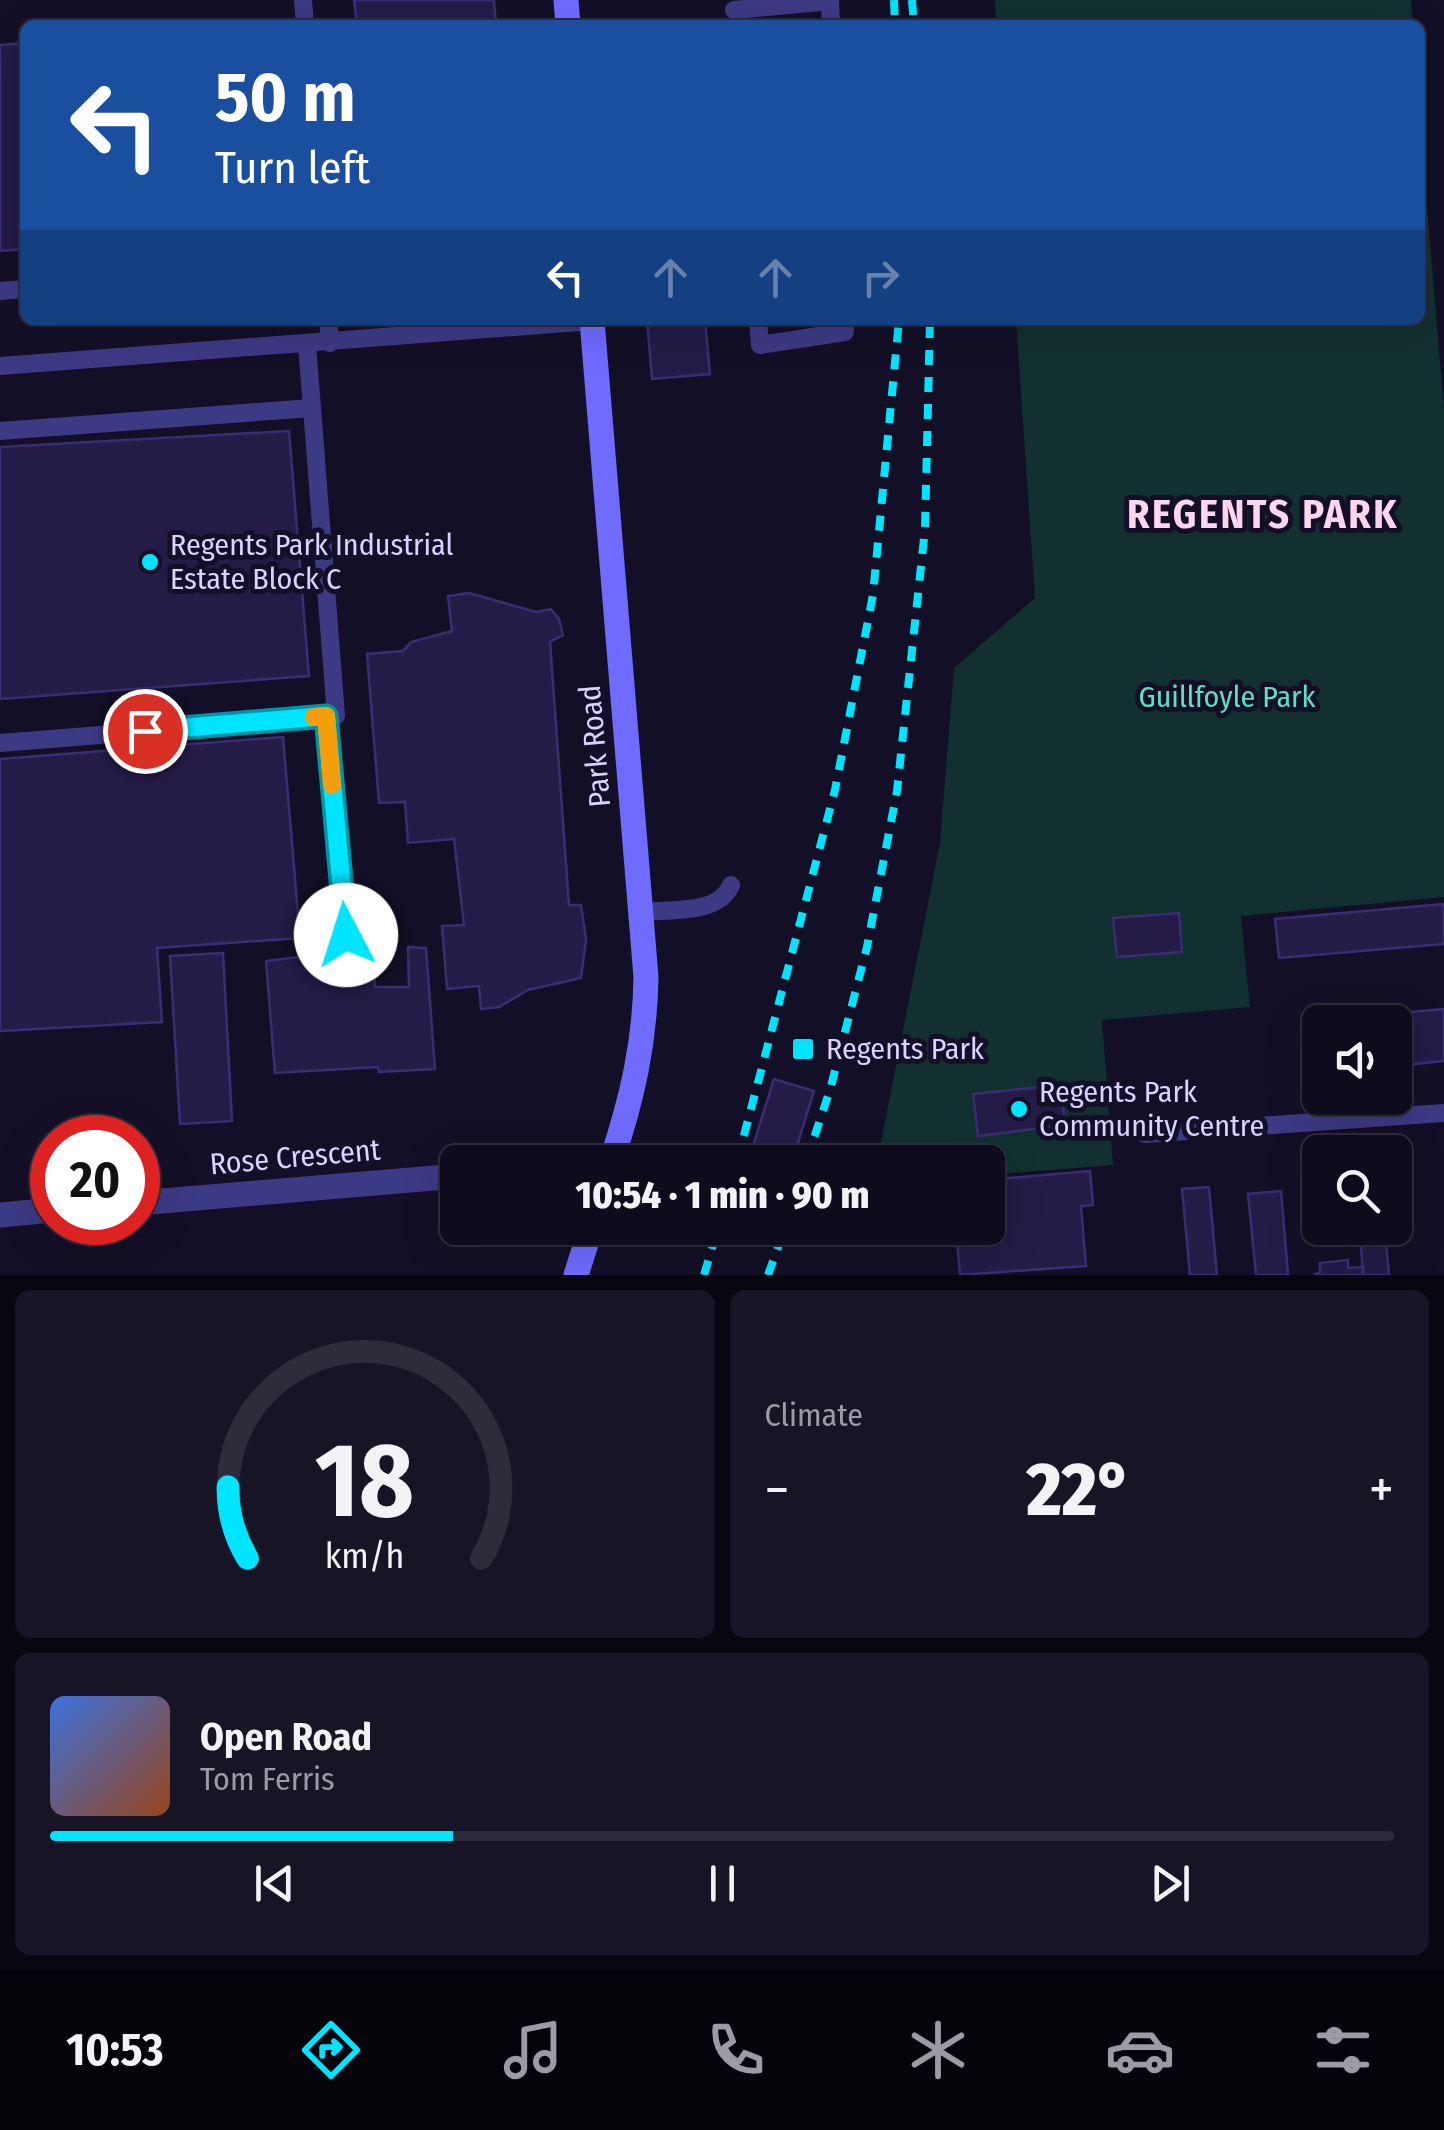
<!DOCTYPE html>
<meta charset="utf-8">
<style>
body{margin:0;font-family:"Fira Sans Condensed",sans-serif;background:#171425;color:#f1f3f6;height:100vh;display:flex;flex-direction:column;font-size:38px;white-space:nowrap}
*{box-sizing:border-box;margin:0}
p{font-size:32px;color:#9b9ba3}
.icon{flex:none;width:55px;height:55px;fill:none;stroke:currentColor;stroke-width:2;stroke-linecap:round;stroke-linejoin:round}
.map{position:relative;height:1275px;overflow:hidden}
.panel{display:flex;flex-direction:column;gap:15px;padding:15px;background:#08060f;flex:1}
.panel>*{flex:none}
.banner{position:absolute;left:20px;top:20px;width:1405px;height:305px;border-radius:15px;box-shadow:0 10px 40px #0002,0 0 0 2px #2e2b3b;background:#1a4fa0;color:#fff;overflow:hidden}
.fabs{position:absolute;left:1302px;top:1005px;display:grid;gap:20px}
.fabs a{display:grid;place-items:center;width:110px;height:110px;border-radius:15px;background:#0e0b1c;box-shadow:0 10px 40px #0002,0 0 0 2px #2e2b3b;font-size:50px}
.speed{position:absolute;left:30px;top:1115px;display:flex;gap:20px;font-size:50px;font-weight:700;text-align:center}
.speed>*{display:grid;place-content:center;width:130px;height:130px;border-radius:50%;background:#0e0b1c;box-shadow:0 10px 40px #0002,0 0 0 2px #2e2b3b;line-height:1}
.speed .limit{border:15px solid #d22;background:#fff;color:#111}
.pin{position:absolute;display:grid;place-items:center;width:85px;height:85px;color:#fff;margin:-42px;border:5px solid #fff;border-radius:50%;box-shadow:0 2px 10px #0007}
.me{position:absolute;width:110px;margin:-55px;rotate:355deg;stroke-linejoin:round;filter:drop-shadow(0 0 8px #0008)}
.turn{display:flex;align-items:center;gap:35px;height:210px;padding:0 30px;font-size:45px}
.turn .icon{width:130px;height:130px;stroke-width:2.5}
.turn b{display:block;font-size:70px;line-height:85px}
.lanes{display:flex;align-items:center;height:95px;padding:0 30px;background:#0003;justify-content:center;gap:50px;direction:ltr}
.lanes .off{opacity:.35}
.big{font-size:75px;font-weight:800;line-height:1.1}
.panel .card{flex:1;display:flex;flex-direction:column;justify-content:center;gap:15px;min-width:0;padding:0 35px;border-radius:15px;background:#171425}
.panel .dial{align-items:center;gap:0}
.dial svg{height:260px;overflow:visible;fill:none;stroke:#2e2b3b;stroke-width:7;stroke-linecap:round;text-anchor:middle}
.dial text{fill:#f1f3f6;stroke:none}
.song{display:flex;align-items:center;gap:30px}
.cover{width:120px;height:120px;border-radius:15px;background:linear-gradient(135deg,hsl(220 70% 55%),hsl(20 70% 35%))}
.played{height:10px;border-radius:5px;background:linear-gradient(90deg,#00e5ff 30%,#2e2b3b 30%)}
.keys{display:flex;justify-content:space-around;direction:ltr}
.heat{display:flex;justify-content:space-between;align-items:center;font-size:55px;direction:ltr}
.panel .tiles{flex:1;display:grid;gap:15px;grid-template-columns:1fr 1fr}
.card:last-child{grid-column:span 2}
.trip{position:absolute;left:440px;top:1145px;width:565px;height:100px;border-radius:15px;background:#0e0b1c;box-shadow:0 10px 40px #0002,0 0 0 2px #2e2b3b;font-weight:800;line-height:100px;text-align:center}
.menu{display:flex;height:160px;justify-content:space-around;align-items:center;background:#06040b;color:#9b9ba3}
.menu .icon{width:70px;height:70px}
.menu .current{color:#00e5ff}
.menu b{font-size:45px;color:#f1f3f6}
.map>svg:first-child{display:block}
.green{fill:#12302f}
.building{fill:#241b47;stroke:#3b2d73;stroke-width:2.5}
.lines{fill:none;stroke-linecap:round;stroke-linejoin:round}
.lane{stroke:#3d3a85;stroke-width:18}
.street{stroke:#3d3a85;stroke-width:25}
.secondary{stroke:#6f6bff;stroke-width:25}
.rail{stroke:#00e5ff;stroke-width:8;stroke-dasharray:15 12;stroke-linecap:butt}
.route-casing{stroke:#0095a6;stroke-width:25}
.route{stroke:#00e5ff;stroke-width:18}
.slow{stroke:#f59e0b;stroke-width:18}
.poi-dot{fill:#00e5ff;stroke:#130f26;stroke-width:4}
.labels{text-anchor:middle;stroke-width:10;stroke-linejoin:round;paint-order:stroke}
.poi-label{font-size:30px;fill:#d9d4ff;stroke:#130f26;text-anchor:start}
.park-label{font-size:30px;fill:#5fe0c0;stroke:#130f26}
.street-label{font-size:30px;fill:#d9d4ff;stroke:#130f26}
.district-label{font-size:40px;font-weight:bold;letter-spacing:2.5px;fill:#ffd6f0;stroke:#130f26}
</style>
<div class="map">
<svg width="1444" height="1275" viewBox="0 0 1444 1275">
<rect width="100%" height="100%" fill="#130f26"/>
<path class="green" d="M 995,0 L 1411,0 L 1413,25 L 996,25 Z
M 1420,123 L 1444,409 L 1444,897 L 1241,916 L 1250,1007 L 1102,1020 L 1113,1165 L 988,1175 L 988,1162 L 877,1162 L 940,843 L 954,668 L 1035,598 L 1016,320 L 1420,320 Z"/>
<path class="building" d="M 354,0 L 494,0 L 496,25 L 357,25 Z
M 25,43 L 25,249 L 0,251 L 0,45 Z
M 647,320 L 705,320 L 710,374 L 652,379 Z
M 289,431 L 309,676 L 0,699 L 0,447 Z
M 469,593 L 536,612 L 551,609 L 559,619 L 563,635 L 550,642 L 569,905 L 581,905 L 586,939 L 581,978 L 528,990 L 499,1007 L 481,1009 L 479,986 L 447,989 L 442,926 L 464,925 L 454,839 L 408,843 L 405,802 L 379,803 L 367,654 L 403,651 L 411,642 L 452,631 L 448,596 Z
M 283,737 L 300,938 L 157,948 L 162,1022 L 0,1031 L 0,759 Z
M 1444,904 L 1444,944 L 1279,958 L 1275,919 Z
M 1179,913 L 1182,952 L 1117,957 L 1113,918 Z
M 408,947 L 426,948 L 435,1069 L 379,1072 L 378,1067 L 275,1073 L 266,961 L 372,948 L 375,987 L 409,987 Z
M 223,953 L 232,1121 L 180,1124 L 170,956 Z
M 1444,1009 L 1444,1061 L 1395,1066 L 1395,1022 L 1332,1022 L 1332,1019 Z
M 774,1079 L 814,1091 L 792,1162 L 748,1162 Z
M 1060,1085 L 1065,1125 L 978,1136 L 973,1094 Z
M 1090,1171 L 1093,1205 L 1081,1206 L 1086,1266 L 960,1275 L 956,1228 L 988,1228 L 988,1180 Z
M 1209,1187 L 1217,1275 L 1190,1275 L 1182,1189 Z
M 1281,1191 L 1288,1275 L 1256,1275 L 1248,1194 Z
M 1385,1230 L 1389,1275 L 1363,1275 L 1360,1232 Z
M 1348,1260 L 1348,1268 L 1363,1267 L 1363,1275 L 1314,1275 L 1320,1272 L 1320,1263 Z"/>
<g class="lines">
<path class="lane" d="M 303,0 L 305,25
M 734,10 L 830,1 L 831,25
M 0,291 L 25,289
M 328,320 L 330,343
M 758,320 L 760,345 L 845,332 L 845,320
M 0,366 L 592,321
M 0,431 L 312,408
M 326,716 L 346,935
M 0,743 L 336,716 L 307,344
M 641,912 C 669,909 719,915 731,885
M 1145,1134 L 1444,1113"/>
<path class="street" d="M 138,1203 L 458,1176
M 0,1215 L 52,1210"/>
<path class="secondary" d="M 566,0 L 568,25
M 592,320 L 646,977 C 645,1043 632,1100 611,1162
M 576,1275 L 591,1228"/>
<path class="rail" d="M 894,0 L 895,25
M 912,0 L 914,25
M 737,1162 L 835,790 L 873,595 L 899,320
M 806,1162 L 830,1090 L 867,947 L 897,791 L 925,529 L 930,320
M 704,1275 L 718,1228
M 768,1275 L 785,1228"/>
</g>
<g class="lines">
<defs>
<path id="route" d="M 145,731 L 326,716 L 346,935"/>
</defs>
<use href="#route" class="route-casing"/>
<use href="#route" class="route"/>
<path class="slow" d="M 314,717 L 326,716 L 332,785"/>
</g>
<g class="poi-dot">
<circle cx="150" cy="562" r="10"/>
<rect x="791" y="1037" width="24" height="24" rx="5"/>
<circle cx="1019" cy="1109" r="10"/>
</g>
<g class="labels">
<g class="poi-label">
<text x="170" y="555">Regents Park Industrial<tspan x="170" dy="34">Estate Block C</tspan></text>
<text x="826" y="1059">Regents Park</text>
<text x="1039" y="1102">Regents Park<tspan x="1039" dy="34">Community Centre</tspan></text>
</g>
<g class="park-label">
<text x="1227" y="707">Guillfoyle Park</text>
</g>
<g class="street-label">
<text transform="translate(595 746) rotate(-95)" y="10">Park Road</text>
<text transform="translate(295 1157) rotate(-5)" y="10">Rose Crescent</text>
</g>
<g class="district-label">
<text x="1263" y="528">REGENTS PARK</text>
</g>
</g>
</svg>
<div class="fabs">
<a><svg class="icon" aria-label="sound" viewBox="0 0 24 24"><path d="M4 9h4l5-4v14l-5-4H4zM17 9q2 3 0 6"/></svg></a>
<a><svg class="icon" aria-label="search" viewBox="0 0 24 24"><circle cx="10" cy="10" r="6"/><path d="M15 15l6 6"/></svg></a>
</div>
<div class="speed"><div class="limit">20</div></div>
<div class="pin" style="left:145px;top:731px;background:#d93025"><svg class="icon" aria-label="arrive" viewBox="0 0 24 24"><path d="M6 21V4h12l-3 4 3 4H6"/></svg></div>
<svg class="me" style="left:346px;top:935px" viewBox="-20 -20 40 40"><circle r="19" fill="#fff"/><path d="M0-13L10 11 0 6-10 11z" fill="#00e5ff"/></svg>
<div class="trip">10:54 · 1 min · 90 m</div>
<div class="banner">
<div class="turn"><svg class="icon" aria-label="left" viewBox="0 0 24 24"><path d="M17 20v-9H6M10 6l-5 5 5 5"/></svg><div><b>50 m</b>Turn left</div></div>
<div class="lanes"><svg class="icon" aria-label="left" viewBox="0 0 24 24"><path d="M17 20v-9H6M10 6l-5 5 5 5"/></svg><svg class="icon off" aria-label="ahead" viewBox="0 0 24 24"><path d="M12 20V5M6 11l6-6 6 6"/></svg><svg class="icon off" aria-label="ahead" viewBox="0 0 24 24"><path d="M12 20V5M6 11l6-6 6 6"/></svg><svg class="icon off" aria-label="right" viewBox="0 0 24 24"><path d="M7 20v-9h11M14 6l5 5-5 5"/></svg></div>
</div>
</div>
<section class="panel">
<div class="tiles">
<div class="card dial"><svg viewBox="0 0 100 80">
<path d="M14 69A42 42 0 1 1 86 69"/>
<path d="M14 69A42 42 0 0 1 8 47" stroke="#00e5ff"/>
<text x="50" y="56" font-size="32" font-weight="700">18</text>
<text x="50" y="72" font-size="11">km/h</text>
</svg></div>
<div class="card"><p>Climate</p>
<div class="heat"><a>−</a><b class="big">22°</b><a>+</a></div>
</div>
<div class="card">
<div class="song"><i class="cover"></i><div><b>Open Road</b><p>Tom Ferris</p></div></div>
<div class="played"></div>
<div class="keys"><svg class="icon" aria-label="previous" viewBox="0 0 24 24"><path d="M18 5L8 12l10 7zM5 5v14"/></svg><svg class="icon" aria-label="pause" viewBox="0 0 24 24"><path d="M8 5v14M16 5v14"/></svg><svg class="icon" aria-label="next" viewBox="0 0 24 24"><path d="M6 5l10 7-10 7zM19 5v14"/></svg></div>
</div>
</div>
</section>
<nav class="menu">
<b>10:53</b>
<svg class="icon current" aria-label="directions" viewBox="0 0 24 24"><path d="M12 3l9 9-9 9-9-9zM9 14v-3h6M13 9l2 2-2 2"/></svg>
<svg class="icon" aria-label="music" viewBox="0 0 24 24"><path d="M9 18V5l10-2v13"/><circle cx="6" cy="18" r="3"/><circle cx="16" cy="16" r="3"/></svg>
<svg class="icon" aria-label="phone" viewBox="0 0 24 24"><path d="M5 4h4l2 5-3 2q2 4 5 5l2-3 5 2v4C11 20 4 13 5 4z"/></svg>
<svg class="icon" aria-label="climate" viewBox="0 0 24 24"><path d="M12 3v18M4 7l16 10M4 17L20 7"/></svg>
<svg class="icon" aria-label="car" viewBox="0 0 24 24"><path d="M5 17H2v-5l4-1 3-4h7l3 4 3 1v5h-3M9 17h6M6 11h13"/><circle cx="7" cy="17" r="2"/><circle cx="17" cy="17" r="2"/></svg>
<svg class="icon" aria-label="filters" viewBox="0 0 24 24"><path d="M4 7h16M4 17h16"/><circle cx="9" cy="7" r="2"/><circle cx="15" cy="17" r="2"/></svg>
</nav>
